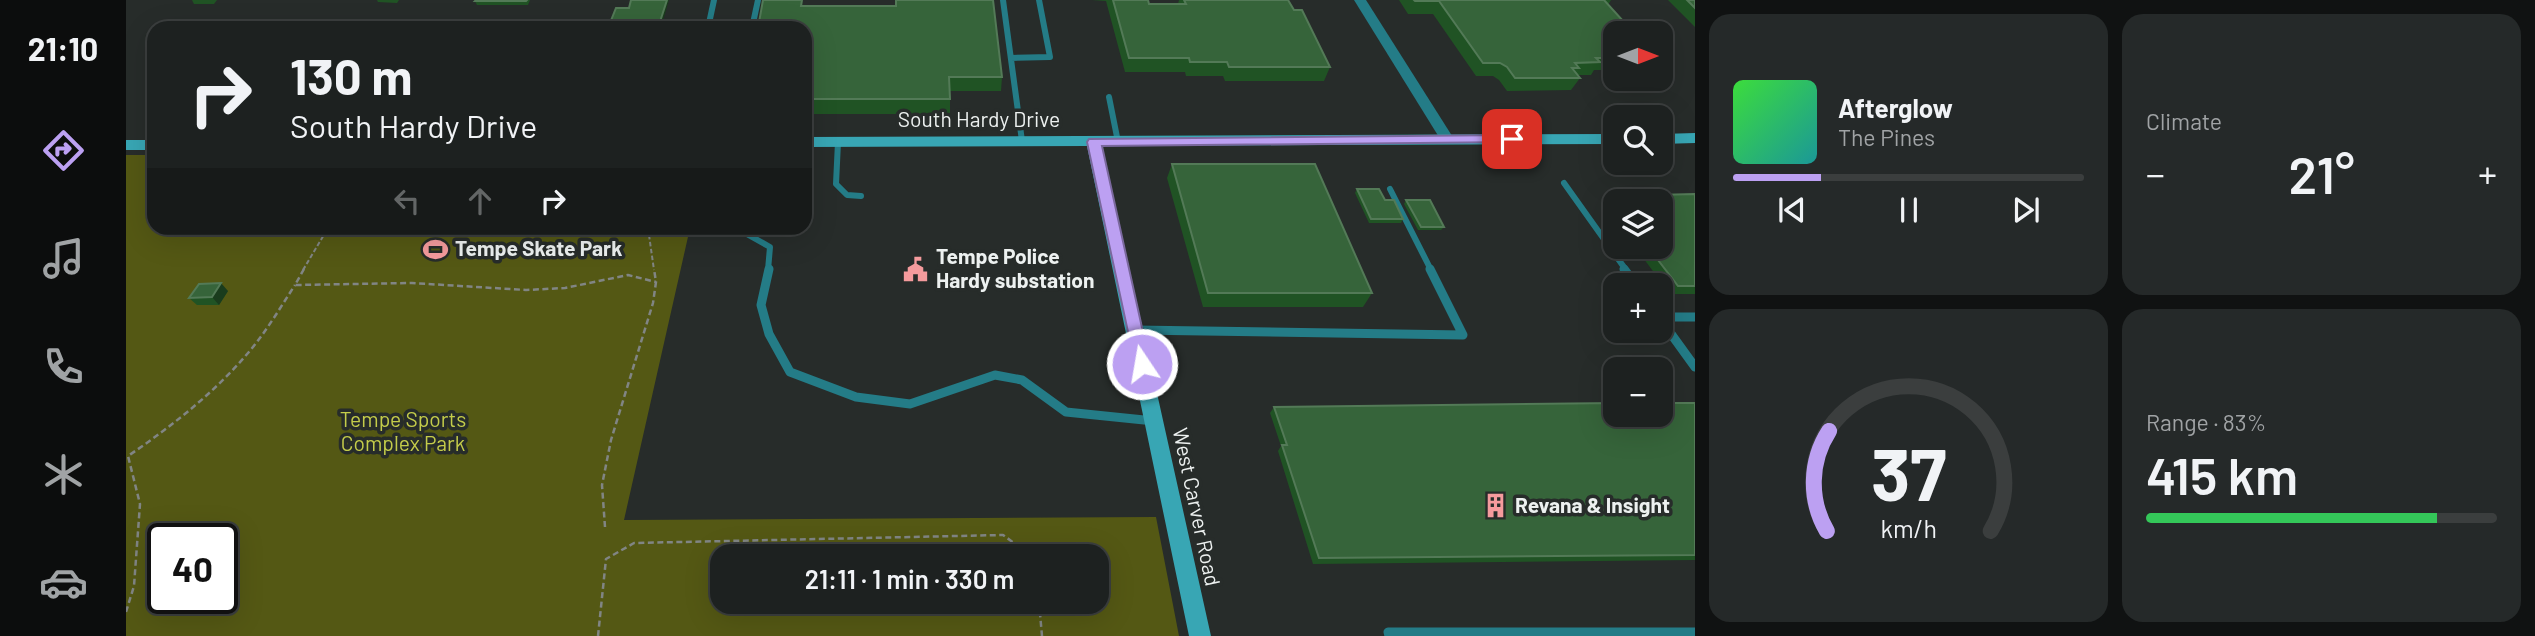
<!DOCTYPE html>
<meta charset="utf-8">
<style>
body{margin:0;font-family:Barlow,sans-serif;background:#252929;color:#f1f3f6;height:100vh;display:flex;flex-direction:column;font-size:26px;white-space:nowrap}
*{box-sizing:border-box;margin:0}
p{font-size:23px;color:#a0a3a5}
.icon{flex:none;width:38px;height:38px;fill:none;stroke:currentColor;stroke-width:2;stroke-linecap:round;stroke-linejoin:round}
.map{position:relative;flex:1;overflow:hidden}
.side{display:flex;flex-direction:column;gap:14px;padding:14px;background:#101212;width:840px}
.side>*{flex:none}
.banner{position:absolute;left:21px;top:21px;width:665px;height:214px;border-radius:21px;box-shadow:0 7px 28px #0002,0 0 0 2px #3b3e3e;background:#1d2120;color:#f1f3f6;overflow:hidden}
.needle{width:46px;rotate:90deg}
.fabs{position:absolute;left:1477px;top:21px;display:grid;gap:14px}
.fabs a{display:grid;place-items:center;width:70px;height:70px;border-radius:14px;background:#1d2120;box-shadow:0 7px 28px #0002,0 0 0 2px #3b3e3e;font-size:35px}
.speed{position:absolute;left:21px;top:523px;display:flex;gap:14px;font-size:35px;font-weight:700;text-align:center}
.speed>*{display:grid;place-content:center;width:91px;height:91px;border-radius:50%;background:#1d2120;box-shadow:0 7px 28px #0002,0 0 0 2px #3b3e3e;line-height:1}
.speed .limit{border:4px solid #111;border-radius:10px;background:#fff;color:#111}
.pin{position:absolute;display:grid;place-items:center;width:60px;height:60px;color:#fff;margin:-30px;border-radius:14px;box-shadow:0 4px 10px #0006}
.me{position:absolute;width:77px;margin:-38px;rotate:348deg;stroke-linejoin:round;filter:drop-shadow(0 0 5px #0008)}
.turn{display:flex;align-items:center;gap:24px;height:147px;padding:0 28px;font-size:32px}
.turn .icon{width:91px;height:91px;stroke-width:2.5}
.turn b{display:block;font-size:49px;line-height:60px}
.lanes{display:flex;align-items:center;height:66px;padding:0 28px;background:#0003;justify-content:center;gap:35px;direction:ltr}
.lanes .off{opacity:.35}
.big{font-size:52px;font-weight:600;line-height:1.1}
.side .tile{flex:1;display:flex;flex-direction:column;justify-content:center;gap:10px;min-width:0;padding:0 24px;border-radius:21px;background:#252929}
.side .dial{align-items:center;gap:0}
.dial svg{height:182px;overflow:visible;fill:none;stroke:#3b3e3e;stroke-width:7;stroke-linecap:round;text-anchor:middle}
.dial text{fill:#f1f3f6;stroke:none}
.song{display:flex;align-items:center;gap:21px}
.cover{width:84px;height:84px;border-radius:10px;background:linear-gradient(135deg,hsl(120 70% 55%),hsl(180 70% 35%))}
.played{height:7px;border-radius:4px;background:linear-gradient(90deg,#bca0f2 25%,#3b3e3e 25%)}
.keys{display:flex;justify-content:space-around;direction:ltr}
.heat{display:flex;justify-content:space-between;align-items:center;font-size:38px;direction:ltr}
.charge{height:10px;border-radius:5px;background:linear-gradient(90deg,#34c759 83%,#3b3e3e 0)}
.side .tiles{flex:1;display:grid;gap:14px;grid-template-columns:repeat(2,1fr)}
.trip{position:absolute;left:584px;top:544px;width:399px;height:70px;border-radius:21px;background:#1d2120;box-shadow:0 7px 28px #0002,0 0 0 2px #3b3e3e;font-weight:600;line-height:70px;text-align:center}
main{display:flex;flex:1;min-height:0}
.dock{display:flex;flex-direction:column;width:126px;justify-content:space-around;align-items:center;background:#0c0d0d;color:#a0a3a5}
.dock .icon{width:49px;height:49px}
.dock .selected{color:#bca0f2}
.dock b{font-size:32px;color:#f1f3f6}
.map>svg:first-child{display:block}
.green{fill:#545814;fill-rule:evenodd}
.lines{fill:none;stroke-linecap:round;stroke-linejoin:round}
.path-far1{stroke:#818584;stroke-width:2;stroke-dasharray:4.5 2.5;stroke-linecap:butt}
.path{stroke:#818584;stroke-width:2.5;stroke-dasharray:6 3.5;stroke-linecap:butt}
.lane-far1{stroke:#247c87;stroke-width:6}
.lane{stroke:#247c87;stroke-width:9}
.street{fill:#247c87;fill-rule:evenodd}
.secondary{fill:#38a6b4;fill-rule:evenodd}
.wall{fill:#205324}
.shaded-wall{fill:#1a3c1d}
.building{fill:#36643a;stroke:#537a57;stroke-width:2}
.route{fill:#bca0f2;stroke:#7a689d;stroke-width:2}
.labels{text-anchor:middle;stroke-width:7;stroke-linejoin:round;paint-order:stroke}
.street-label{font-size:21px;fill:#edf1f0;stroke:#272c2a}
.poi-label{font-size:21px;font-weight:bold;fill:#edf1f0;stroke:#272c2a;text-anchor:start}
.park-label{font-size:21px;fill:#c4cc4a;stroke:#272c2a}
</style>
<main>
<nav class="dock">
<b>21:10</b>
<svg class="icon selected" aria-label="directions" viewBox="0 0 24 24"><path d="M12 3l9 9-9 9-9-9zM9 14v-3h6M13 9l2 2-2 2"/></svg>
<svg class="icon" aria-label="music" viewBox="0 0 24 24"><path d="M9 18V5l10-2v13"/><circle cx="6" cy="18" r="3"/><circle cx="16" cy="16" r="3"/></svg>
<svg class="icon" aria-label="phone" viewBox="0 0 24 24"><path d="M5 4h4l2 5-3 2q2 4 5 5l2-3 5 2v4C11 20 4 13 5 4z"/></svg>
<svg class="icon" aria-label="climate" viewBox="0 0 24 24"><path d="M12 3v18M4 7l16 10M4 17L20 7"/></svg>
<svg class="icon" aria-label="car" viewBox="0 0 24 24"><path d="M5 17H2v-5l4-1 3-4h7l3 4 3 1v5h-3M9 17h6M6 11h13"/><circle cx="7" cy="17" r="2"/><circle cx="17" cy="17" r="2"/></svg>
</nav>
<div class="map">
<svg width="1569" height="636" viewBox="0 0 1569 636">
<rect width="100%" height="100%" fill="#272c2a"/>
<path class="green" d="M 0,155 L 28,155 L 28,228 L 564,228 L 498,520 L 1030,517 L 1053,636 L 0,636 ZM 37,539 L 96,539 L 96,598 L 37,598 ZM 597,556 L 971,556 L 971,602 L 597,602 Z"/>
<g class="lines">
<path class="path-far1" d="M 522,228 L 528,270
M 177,270 L 202,228"/>
<path class="path" d="M 178,269 L 169,285 L 286,283 L 400,290 L 439,288 L 502,275 L 530,282
M 479,527 L 476,485 L 485,440 L 527,303 L 530,282 L 528,269
M 913,602 L 916,636
M 0,612 L 8,586 L 14,504 L 2,456 C 46,426 88,393 122,353 C 140,332 154,308 169,285
M 472,636 L 480,559 L 508,543 L 877,535 L 906,556"/>
<path class="lane-far1" d="M 877,0 L 896,141
M 582,28 L 588,0
M 626,28 L 632,0
M 885,58 L 924,57 L 913,0
M 983,97 L 992,142
M 712,142 L 710,184 L 721,195 L 735,196
M 1438,183 L 1500,270
M 1264,189 L 1305,270
M 610,228 L 644,247 L 642,270"/>
<path class="lane" d="M 643,269 L 635,305 L 643,334 L 664,372 L 730,397 L 784,404 L 869,375 L 896,380 L 940,412 L 1028,421
M 1498,269 L 1510,285
M 1535,317 L 1569,317
M 1535,320 L 1569,367
M 1009,330 L 1337,335 L 1304,269
M 1263,636 L 1262,632 L 1569,632"/>
<path class="street" d="M 1228,0 L 1240,0 L 1328,139 L 1326,142 L 1316,142 Z"/>
<path class="secondary" d="M 1569,133 L 1569,143 L 1535,144 L 1535,134 Z
M 1489,134 L 1489,144 L 976,146 L 1085,636 L 1063,636 L 961,146 L 679,147 L 679,137 Z
M 0,140 L 28,140 L 28,150 L 0,150 Z"/>
</g>
<path class="wall" d="M 66,0 L 91,0 L 88,4 L 68,4 Z
M 251,0 L 273,0 L 271,3 L 252,2 Z
M 404,0 L 402,5 L 351,5 L 349,1 Z
M 676,0 L 677,6 L 876,77 L 875,91 L 824,91 L 824,114 L 679,114 L 679,28 Z
M 966,0 L 1022,0 L 1023,4 L 1052,4 L 1053,0 L 1162,0 L 1168,10 L 1204,67 L 1198,81 L 1099,81 L 1097,76 L 1060,76 L 1059,72 L 999,72 L 980,1 Z
M 1273,0 L 1485,0 L 1482,5 L 1489,33 L 1489,70 L 1468,70 L 1465,75 L 1452,75 L 1454,78 L 1445,90 L 1381,91 L 1373,80 L 1367,76 L 1350,76 L 1307,14 L 1282,14 Z
M 1542,0 L 1569,0 L 1569,27 Z
M 1046,164 L 1246,293 L 1237,307 L 1077,307 L 1041,178 Z
M 1231,189 L 1259,200 L 1277,219 L 1275,223 L 1243,223 L 1229,193 Z
M 1569,194 L 1569,294 L 1544,294 L 1509,247 L 1535,247 L 1535,201 L 1489,201 L 1489,212 L 1483,204 L 1490,196 Z
M 1280,200 L 1318,227 L 1315,230 L 1292,230 L 1278,204 Z
M 102,291 L 93,305 L 71,305 L 63,298 Z
M 1569,403 L 1569,560 L 1187,564 L 1152,451 L 1155,446 L 1144,413 L 1148,407 Z"/>
<path class="shaded-wall" d="M 541,0 L 543,0 L 535,28 L 532,28 Z
M 95,283 L 102,291 L 93,305 L 86,297 Z"/>
<path class="building" d="M 350,0 L 401,0 L 400,1 L 349,1 Z
M 505,0 L 541,0 L 532,28 L 482,28 L 490,8 L 503,8 Z
M 637,0 L 676,0 L 675,6 L 770,6 L 770,0 L 867,0 L 876,77 L 823,77 L 824,99 L 679,99 L 679,28 L 632,28 Z
M 987,0 L 1022,0 L 1023,4 L 1060,4 L 1058,0 L 1162,0 L 1168,10 L 1176,10 L 1204,67 L 1103,67 L 1101,62 L 1064,62 L 1063,58 L 1003,58 Z
M 1288,0 L 1478,0 L 1508,33 L 1489,33 L 1489,58 L 1470,58 L 1474,62 L 1449,63 L 1453,68 L 1446,68 L 1454,78 L 1389,78 L 1381,67 L 1374,63 L 1357,63 L 1313,1 L 1289,1 Z
M 1561,0 L 1569,0 L 1569,8 Z
M 1046,164 L 1189,164 L 1246,293 L 1082,293 Z
M 1231,189 L 1253,189 L 1259,200 L 1268,200 L 1277,219 L 1245,219 Z
M 1569,194 L 1569,286 L 1552,286 L 1522,247 L 1535,247 L 1535,201 L 1493,201 L 1490,196 Z
M 1280,200 L 1304,200 L 1318,227 L 1295,227 Z
M 95,283 L 86,297 L 63,298 L 73,284 Z
M 1489,403 L 1489,415 L 1535,415 L 1535,403 L 1569,403 L 1569,555 L 1193,558 L 1156,445 L 1161,445 L 1148,407 Z"/>
<path class="route" d="M 1386,135 L 1392,139 L 1391,142 L 976,146 L 1024,364 L 1022,369 L 1010,369 L 961,142 L 963,139 Z"/>
<defs>
<symbol id="stadium-bare" viewBox="-9 -9 18 18"><path d="M0-5a6.5 5 0 1 0 0 10a6.5 5 0 1 0 0-10ZM-3.5-1.8h7v3.6h-7Z" fill="#f59b9d" stroke="#272c2a" stroke-width="2.5" paint-order="stroke"/></symbol>
<symbol id="civic-bare" viewBox="-9 -9 18 18"><path d="M-.6-6.5H3V-4.5H.6V-3L4-1V1h2V6H-6V1h2V-1L-.6-3ZM-1.2 2.5V6h2.4V2.5Z" fill="#f59b9d" stroke="#272c2a" stroke-width="2.5" paint-order="stroke"/></symbol>
<symbol id="building-bare" viewBox="-9 -9 18 18"><path d="M-4-6H4V6H1V3H-1V6H-4ZM-2.5-4.3h1.7v1.8h-1.7ZM.8-4.3h1.7v1.8H.8ZM-2.5-1h1.7V.8h-1.7ZM.8-1h1.7V.8H.8Z" fill="#f59b9d" stroke="#272c2a" stroke-width="2.5" paint-order="stroke"/></symbol>
</defs>
<g fill-rule="evenodd">
<use href="#stadium-bare" x="292" y="232" width="35" height="35"/>
<use href="#civic-bare" x="772" y="252" width="35" height="35"/>
<use href="#building-bare" x="1352" y="488" width="35" height="35"/>
</g>
<g class="labels">
<g class="street-label">
<text x="853" y="127">South Hardy Drive</text>
<text transform="translate(1070 507) rotate(78)" y="7">West Carver Road</text>
</g>
<g class="poi-label">
<text x="329" y="256">Tempe Skate Park</text>
<text x="810" y="264">Tempe Police<tspan x="810" dy="24">Hardy substation</tspan></text>
<text x="1389" y="513">Revana &amp; Insight</text>
</g>
<g class="park-label">
<text x="277" y="427">Tempe Sports<tspan x="277" dy="24">Complex Park</tspan></text>
</g>
</g>
</svg>
<div class="fabs">
<a><svg class="needle" viewBox="-14 -14 28 28"><path d="M0-13l5 13h-10z" fill="#e53935"/><path d="M0 13l5-13h-10z" fill="#a0a3a5"/></svg></a>
<a><svg class="icon" aria-label="search" viewBox="0 0 24 24"><circle cx="10" cy="10" r="6"/><path d="M15 15l6 6"/></svg></a>
<a><svg class="icon" aria-label="layers" viewBox="0 0 24 24"><path d="M12 4l9 5-9 5-9-5zM3 14l9 5 9-5"/></svg></a>
<a>+</a>
<a>−</a>
</div>
<div class="speed"><div class="limit">40</div></div>
<div class="pin" style="left:1386px;top:139px;background:#d93025"><svg class="icon" aria-label="arrive" viewBox="0 0 24 24"><path d="M6 21V4h12l-3 4 3 4H6"/></svg></div>
<svg class="me" style="left:1016px;top:364px" viewBox="-20 -20 40 40"><circle r="17" fill="#bca0f2" stroke="#fff" stroke-width="3"/><path d="M0-11L8 9 0 5-8 9z" fill="#fff"/></svg>
<div class="trip">21:11 · 1 min · 330 m</div>
<div class="banner">
<div class="turn"><svg class="icon" aria-label="right" viewBox="0 0 24 24"><path d="M7 20v-9h11M14 6l5 5-5 5"/></svg><div><b>130 m</b>South Hardy Drive</div></div>
<div class="lanes"><svg class="icon off" aria-label="left" viewBox="0 0 24 24"><path d="M17 20v-9H6M10 6l-5 5 5 5"/></svg><svg class="icon off" aria-label="ahead" viewBox="0 0 24 24"><path d="M12 20V5M6 11l6-6 6 6"/></svg><svg class="icon" aria-label="right" viewBox="0 0 24 24"><path d="M7 20v-9h11M14 6l5 5-5 5"/></svg></div>
</div>
</div>
<section class="side">
<div class="tiles">
<div class="tile">
<div class="song"><i class="cover"></i><div><b>Afterglow</b><p>The Pines</p></div></div>
<div class="played"></div>
<div class="keys"><svg class="icon" aria-label="previous" viewBox="0 0 24 24"><path d="M18 5L8 12l10 7zM5 5v14"/></svg><svg class="icon" aria-label="pause" viewBox="0 0 24 24"><path d="M8 5v14M16 5v14"/></svg><svg class="icon" aria-label="next" viewBox="0 0 24 24"><path d="M6 5l10 7-10 7zM19 5v14"/></svg></div>
</div>
<div class="tile"><p>Climate</p>
<div class="heat"><a>−</a><b class="big">21°</b><a>+</a></div>
</div>
<div class="tile dial"><svg viewBox="0 0 100 80">
<path d="M14 69A42 42 0 1 1 86 69"/>
<path d="M14 69A42 42 0 0 1 15 25" stroke="#bca0f2"/>
<text x="50" y="56" font-size="32" font-weight="700">37</text>
<text x="50" y="72" font-size="11">km/h</text>
</svg></div>
<div class="tile"><p>Range · 83%</p><b class="big">415 km</b><div class="charge"></div></div>
</div>
</section>
</main>
